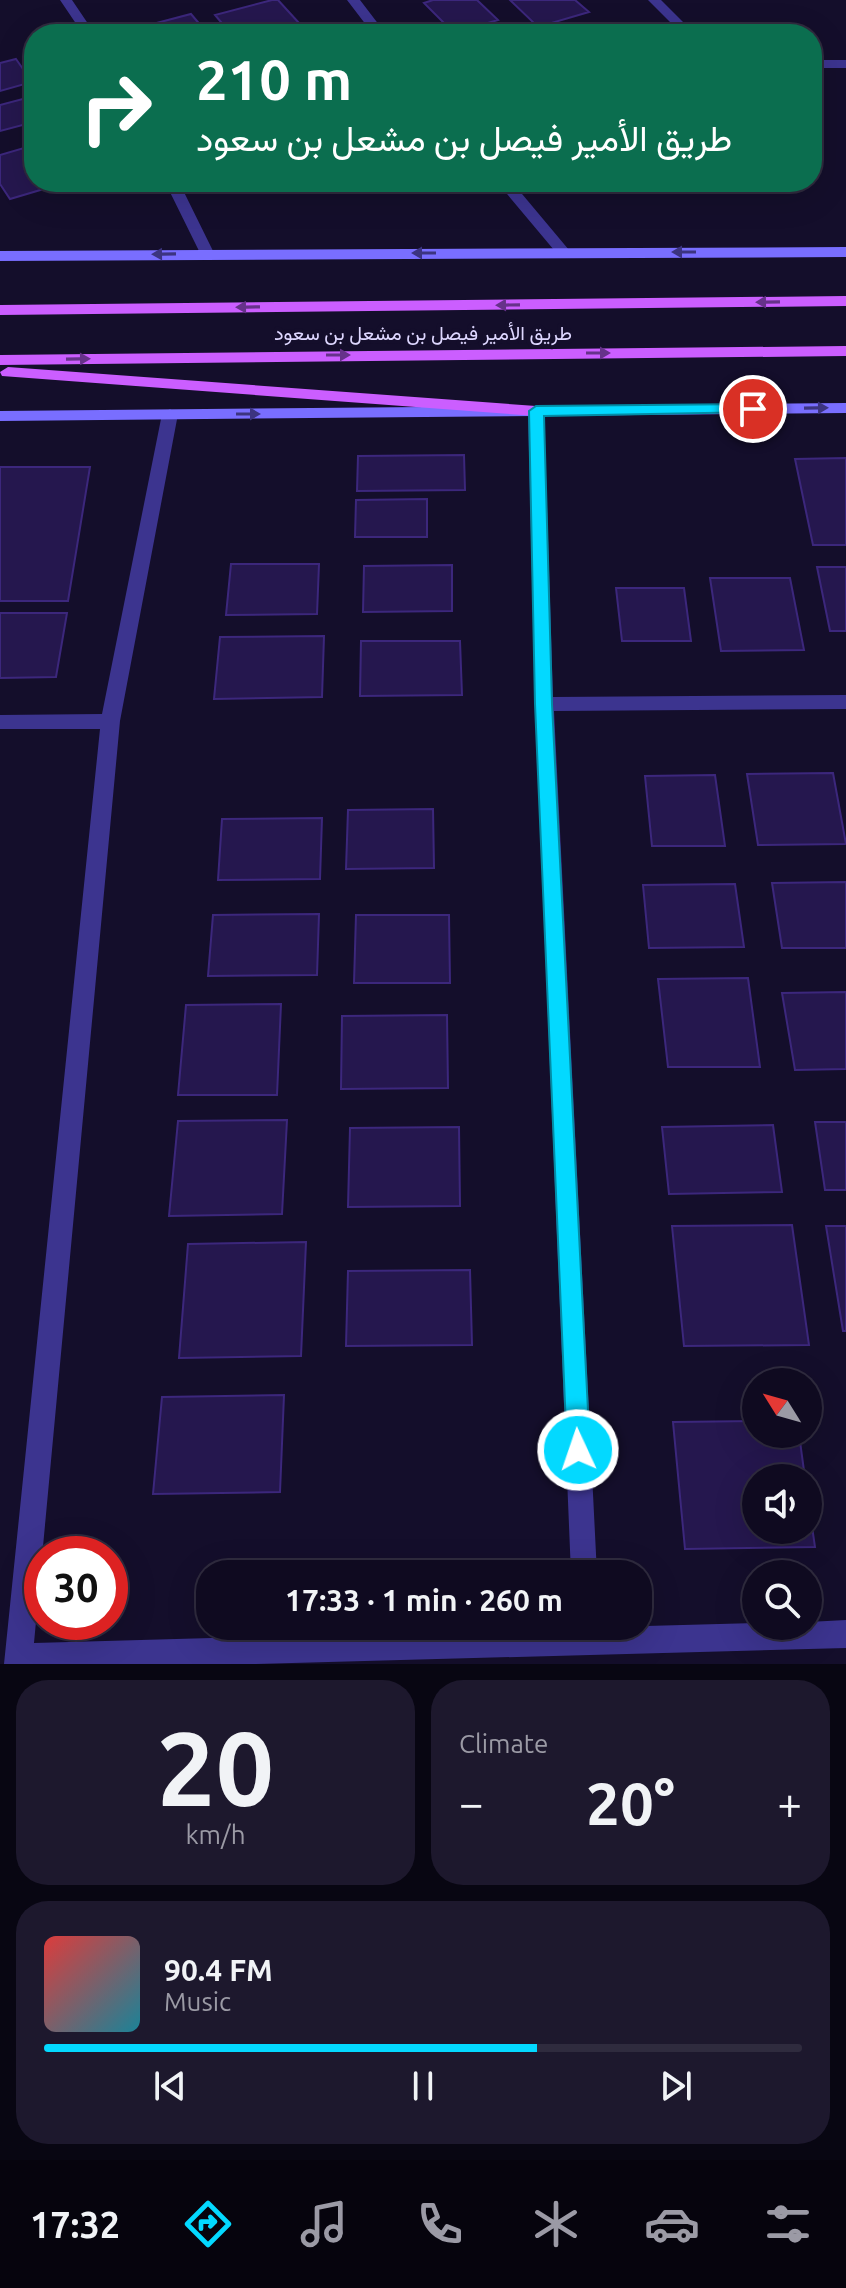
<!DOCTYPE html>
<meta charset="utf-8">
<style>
body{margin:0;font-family:Ubuntu,Vazirmatn,sans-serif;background:#1d182d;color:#f1f3f6;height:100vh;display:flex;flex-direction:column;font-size:30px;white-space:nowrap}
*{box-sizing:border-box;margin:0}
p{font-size:26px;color:#9b9aa5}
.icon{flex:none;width:44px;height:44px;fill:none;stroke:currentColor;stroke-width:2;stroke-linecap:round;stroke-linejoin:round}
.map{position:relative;height:1664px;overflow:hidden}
.panel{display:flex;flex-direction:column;gap:16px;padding:16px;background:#080612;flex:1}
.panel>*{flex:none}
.top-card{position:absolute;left:24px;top:24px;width:798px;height:168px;border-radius:32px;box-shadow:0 8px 32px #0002,0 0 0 2px #2f2b3e;background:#0b6e4f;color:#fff;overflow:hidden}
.needle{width:52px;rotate:307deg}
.tools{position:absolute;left:742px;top:1368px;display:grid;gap:16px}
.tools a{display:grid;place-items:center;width:80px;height:80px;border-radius:50%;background:#0f0a20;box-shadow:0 8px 32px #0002,0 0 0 2px #2f2b3e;font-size:40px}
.speed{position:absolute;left:24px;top:1536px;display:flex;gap:16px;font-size:40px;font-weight:700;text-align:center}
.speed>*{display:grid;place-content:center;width:104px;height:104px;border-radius:50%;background:#0f0a20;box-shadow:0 8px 32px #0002,0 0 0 2px #2f2b3e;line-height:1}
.speed .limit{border:12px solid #d22;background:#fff;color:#111}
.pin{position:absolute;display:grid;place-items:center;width:68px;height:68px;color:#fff;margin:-34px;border:4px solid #fff;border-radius:50%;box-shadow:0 2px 8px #0007}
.me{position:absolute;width:88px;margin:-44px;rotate:357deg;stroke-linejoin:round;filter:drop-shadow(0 0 6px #0008)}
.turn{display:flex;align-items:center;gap:28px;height:168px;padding:0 40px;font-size:36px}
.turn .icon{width:104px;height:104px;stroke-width:2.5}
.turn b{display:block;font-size:56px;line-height:68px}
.big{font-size:60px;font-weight:600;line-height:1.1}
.panel .tile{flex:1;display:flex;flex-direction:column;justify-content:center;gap:12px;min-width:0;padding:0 28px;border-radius:32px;background:#1d182d}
.panel .dial{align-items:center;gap:0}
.dial b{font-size:104px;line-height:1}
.song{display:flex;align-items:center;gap:24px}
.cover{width:96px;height:96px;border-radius:12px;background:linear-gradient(135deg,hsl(0 70% 55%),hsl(190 70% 35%))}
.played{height:8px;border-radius:4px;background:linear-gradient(90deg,#03d9ff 65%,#2f2b3e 65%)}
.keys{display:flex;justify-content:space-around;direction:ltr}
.heat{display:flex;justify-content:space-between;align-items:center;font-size:44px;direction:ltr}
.panel .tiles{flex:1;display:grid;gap:16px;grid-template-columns:1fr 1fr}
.tile:last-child{grid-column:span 2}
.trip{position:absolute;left:196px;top:1560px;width:456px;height:80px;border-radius:32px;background:#0f0a20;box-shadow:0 8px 32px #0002,0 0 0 2px #2f2b3e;font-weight:600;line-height:80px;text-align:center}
.dock{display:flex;height:128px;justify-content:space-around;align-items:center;background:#06040d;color:#9b9aa5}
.dock .icon{width:56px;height:56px}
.dock .active{color:#03d9ff}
.dock b{font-size:36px;color:#f1f3f6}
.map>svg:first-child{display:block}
.building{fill:#25174e;stroke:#3c277c;stroke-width:2}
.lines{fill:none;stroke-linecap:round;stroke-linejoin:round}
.minor{fill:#3c348f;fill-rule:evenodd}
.secondary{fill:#796eff;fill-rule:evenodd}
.primary{fill:#cb5eff;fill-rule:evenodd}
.oneway{fill:#3c3480}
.oneway2{fill:#66328a}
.route{fill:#03d9ff;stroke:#028da6;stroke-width:2}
.labels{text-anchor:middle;stroke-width:8;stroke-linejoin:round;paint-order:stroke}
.far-street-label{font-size:20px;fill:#ded7ff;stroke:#140e2b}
</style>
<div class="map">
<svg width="846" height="1664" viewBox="0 0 846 1664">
<rect width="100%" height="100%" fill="#140e2b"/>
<path class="building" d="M 272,0 L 278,0 L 299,23 L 257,34 L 231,34 L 215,15 Z
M 433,0 L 477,0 L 498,20 L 454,33 L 424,3 Z
M 510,0 L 575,0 L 589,12 L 538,27 Z
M 191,14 L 208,34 L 147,34 L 141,27 Z
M 16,59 L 32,82 L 0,91 L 0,63 Z
M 34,96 L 34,122 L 0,131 L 0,105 Z
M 34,145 L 34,182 L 64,183 L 10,199 L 0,184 L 0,155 Z
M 464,455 L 465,490 L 357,491 L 358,456 Z
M 846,458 L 846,545 L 813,545 L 795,459 Z
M 0,467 L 90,467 L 68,601 L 0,601 Z
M 427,499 L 427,537 L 355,537 L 356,500 Z
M 231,564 L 319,564 L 317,614 L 226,615 Z
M 452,565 L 452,611 L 363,612 L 364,566 Z
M 817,567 L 846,567 L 846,631 L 830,631 Z
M 710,578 L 790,578 L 804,650 L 721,651 Z
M 616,588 L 684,588 L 691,641 L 622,641 Z
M 0,613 L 67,613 L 56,677 L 0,678 Z
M 324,636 L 322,697 L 214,699 L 220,637 Z
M 361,641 L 460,641 L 462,695 L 360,696 Z
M 833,773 L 846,844 L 758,845 L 747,774 Z
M 715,775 L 725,846 L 652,846 L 645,776 Z
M 433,809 L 434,868 L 346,869 L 348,810 Z
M 322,818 L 320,879 L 218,880 L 222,819 Z
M 846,882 L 846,948 L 782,948 L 772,883 Z
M 735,884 L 744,947 L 649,948 L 643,885 Z
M 319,914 L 317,975 L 208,976 L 213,915 Z
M 356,915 L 449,915 L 450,983 L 354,983 Z
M 748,978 L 760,1067 L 668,1067 L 658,979 Z
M 846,992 L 846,1069 L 795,1070 L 782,993 Z
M 281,1004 L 277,1095 L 178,1095 L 186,1005 Z
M 447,1015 L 448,1088 L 341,1089 L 342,1016 Z
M 287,1120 L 282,1214 L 169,1216 L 178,1121 Z
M 815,1122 L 846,1122 L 846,1190 L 825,1190 Z
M 773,1125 L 782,1192 L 669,1194 L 662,1127 Z
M 459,1127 L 460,1206 L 348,1207 L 350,1128 Z
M 792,1225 L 809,1345 L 684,1346 L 672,1226 Z
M 826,1226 L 846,1226 L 846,1331 L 843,1331 Z
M 306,1242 L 301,1356 L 179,1358 L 188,1244 Z
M 470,1270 L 472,1345 L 346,1346 L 348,1271 Z
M 284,1395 L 280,1492 L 153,1494 L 162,1397 Z
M 756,1421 L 756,1434 L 799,1434 L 805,1478 L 756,1478 L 756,1530 L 808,1530 L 808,1499 L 815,1547 L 685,1549 L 673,1422 Z"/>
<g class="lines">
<path class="minor" d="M 60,0 L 72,0 L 95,34 L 83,34 Z
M 347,0 L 360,0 L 386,34 L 373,34 Z
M 648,0 L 661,0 L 695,34 L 682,34 Z
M 812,60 L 846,60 L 846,68 L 812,68 Z
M 165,182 L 179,182 L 214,253 L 212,256 L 202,256 L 200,253 Z
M 497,182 L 512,182 L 569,250 L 569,256 L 559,256 Z
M 536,406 L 544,411 L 553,697 L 846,695 L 846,709 L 554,711 L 597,1574 L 571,1574 L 535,704 L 528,411 Z
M 170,409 L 178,414 L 120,721 L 34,1643 L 756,1623 L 756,1626 L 808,1626 L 808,1622 L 846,1620 L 846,1648 L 256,1664 L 4,1664 L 100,729 L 0,729 L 0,715 L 102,714 L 162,414 Z"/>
<path class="secondary" d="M 846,247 L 846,257 L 0,261 L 0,251 Z
M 846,403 L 846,413 L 0,421 L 0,411 Z"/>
<path class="primary" d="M 846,296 L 846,306 L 0,315 L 0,305 Z
M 846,346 L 846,356 L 0,365 L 0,355 Z
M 8,367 L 536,406 L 544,411 L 536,416 L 2,376 L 0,372 Z"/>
</g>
<defs><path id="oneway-solid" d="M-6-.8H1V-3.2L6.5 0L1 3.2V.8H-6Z" transform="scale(2)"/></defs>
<g class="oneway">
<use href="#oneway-solid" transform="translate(684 252) rotate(180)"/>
<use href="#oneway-solid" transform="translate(424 253) rotate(180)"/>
<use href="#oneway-solid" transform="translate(164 254) rotate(179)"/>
<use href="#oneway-solid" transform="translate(816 408) rotate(-1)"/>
<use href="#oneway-solid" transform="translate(248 414)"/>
</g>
<g class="oneway2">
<use href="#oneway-solid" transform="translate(768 302) rotate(179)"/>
<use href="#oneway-solid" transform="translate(508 305) rotate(179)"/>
<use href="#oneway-solid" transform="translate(248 307) rotate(179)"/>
<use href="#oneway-solid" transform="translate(598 353)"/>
<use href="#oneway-solid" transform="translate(338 355)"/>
<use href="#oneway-solid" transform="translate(78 359) rotate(-1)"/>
</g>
<path class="route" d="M 753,404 L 760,409 L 758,412 L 544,416 L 552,704 L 590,1450 L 587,1458 L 578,1461 L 570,1458 L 567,1450 L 535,704 L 529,411 L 536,406 Z"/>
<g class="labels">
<g class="far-street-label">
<text x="423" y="340">طريق الأمير فيصل بن مشعل بن سعود</text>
</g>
</g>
</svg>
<div class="tools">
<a><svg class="needle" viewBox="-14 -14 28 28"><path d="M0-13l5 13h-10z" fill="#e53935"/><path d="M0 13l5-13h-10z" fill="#9b9aa5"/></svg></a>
<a><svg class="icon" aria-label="sound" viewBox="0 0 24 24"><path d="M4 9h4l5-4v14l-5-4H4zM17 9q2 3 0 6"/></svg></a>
<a><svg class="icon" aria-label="search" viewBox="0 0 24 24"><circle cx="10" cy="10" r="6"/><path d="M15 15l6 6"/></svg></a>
</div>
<div class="speed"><div class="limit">30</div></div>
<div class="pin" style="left:753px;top:409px;background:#d93025"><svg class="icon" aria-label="arrive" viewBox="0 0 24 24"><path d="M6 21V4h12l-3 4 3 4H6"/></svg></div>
<svg class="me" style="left:578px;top:1450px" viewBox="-20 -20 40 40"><circle r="17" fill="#03d9ff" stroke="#fff" stroke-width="3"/><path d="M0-11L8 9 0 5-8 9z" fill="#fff"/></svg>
<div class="trip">17:33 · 1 min · 260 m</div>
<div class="top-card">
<div class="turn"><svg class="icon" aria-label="right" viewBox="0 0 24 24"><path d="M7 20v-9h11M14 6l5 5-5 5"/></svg><div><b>210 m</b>طريق الأمير فيصل بن مشعل بن سعود</div></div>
</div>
</div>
<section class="panel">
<div class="tiles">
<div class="tile dial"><b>20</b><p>km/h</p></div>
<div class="tile"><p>Climate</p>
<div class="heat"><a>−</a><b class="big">20°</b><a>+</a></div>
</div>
<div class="tile">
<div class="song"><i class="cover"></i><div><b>90.4 FM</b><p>Music</p></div></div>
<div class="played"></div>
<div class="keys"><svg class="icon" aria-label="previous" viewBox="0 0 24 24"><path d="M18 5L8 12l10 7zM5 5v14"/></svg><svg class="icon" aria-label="pause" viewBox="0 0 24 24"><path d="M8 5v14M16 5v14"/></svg><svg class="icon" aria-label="next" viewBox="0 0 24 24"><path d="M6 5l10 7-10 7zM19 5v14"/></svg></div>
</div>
</div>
</section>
<nav class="dock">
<b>17:32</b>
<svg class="icon active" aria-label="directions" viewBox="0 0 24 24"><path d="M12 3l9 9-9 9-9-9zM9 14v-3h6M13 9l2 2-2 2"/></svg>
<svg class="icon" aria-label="music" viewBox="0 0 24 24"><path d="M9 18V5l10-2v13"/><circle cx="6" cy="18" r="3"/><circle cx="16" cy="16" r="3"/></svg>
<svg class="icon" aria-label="phone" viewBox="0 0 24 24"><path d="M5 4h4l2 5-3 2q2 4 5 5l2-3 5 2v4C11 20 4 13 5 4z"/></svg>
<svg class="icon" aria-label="climate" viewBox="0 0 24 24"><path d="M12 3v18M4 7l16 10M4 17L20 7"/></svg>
<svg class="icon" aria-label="car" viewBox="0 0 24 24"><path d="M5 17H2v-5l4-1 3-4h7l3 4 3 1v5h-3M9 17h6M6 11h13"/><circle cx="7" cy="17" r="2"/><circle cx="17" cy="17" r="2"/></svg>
<svg class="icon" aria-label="filters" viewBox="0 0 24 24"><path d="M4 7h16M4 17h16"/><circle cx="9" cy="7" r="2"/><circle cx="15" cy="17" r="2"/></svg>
</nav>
